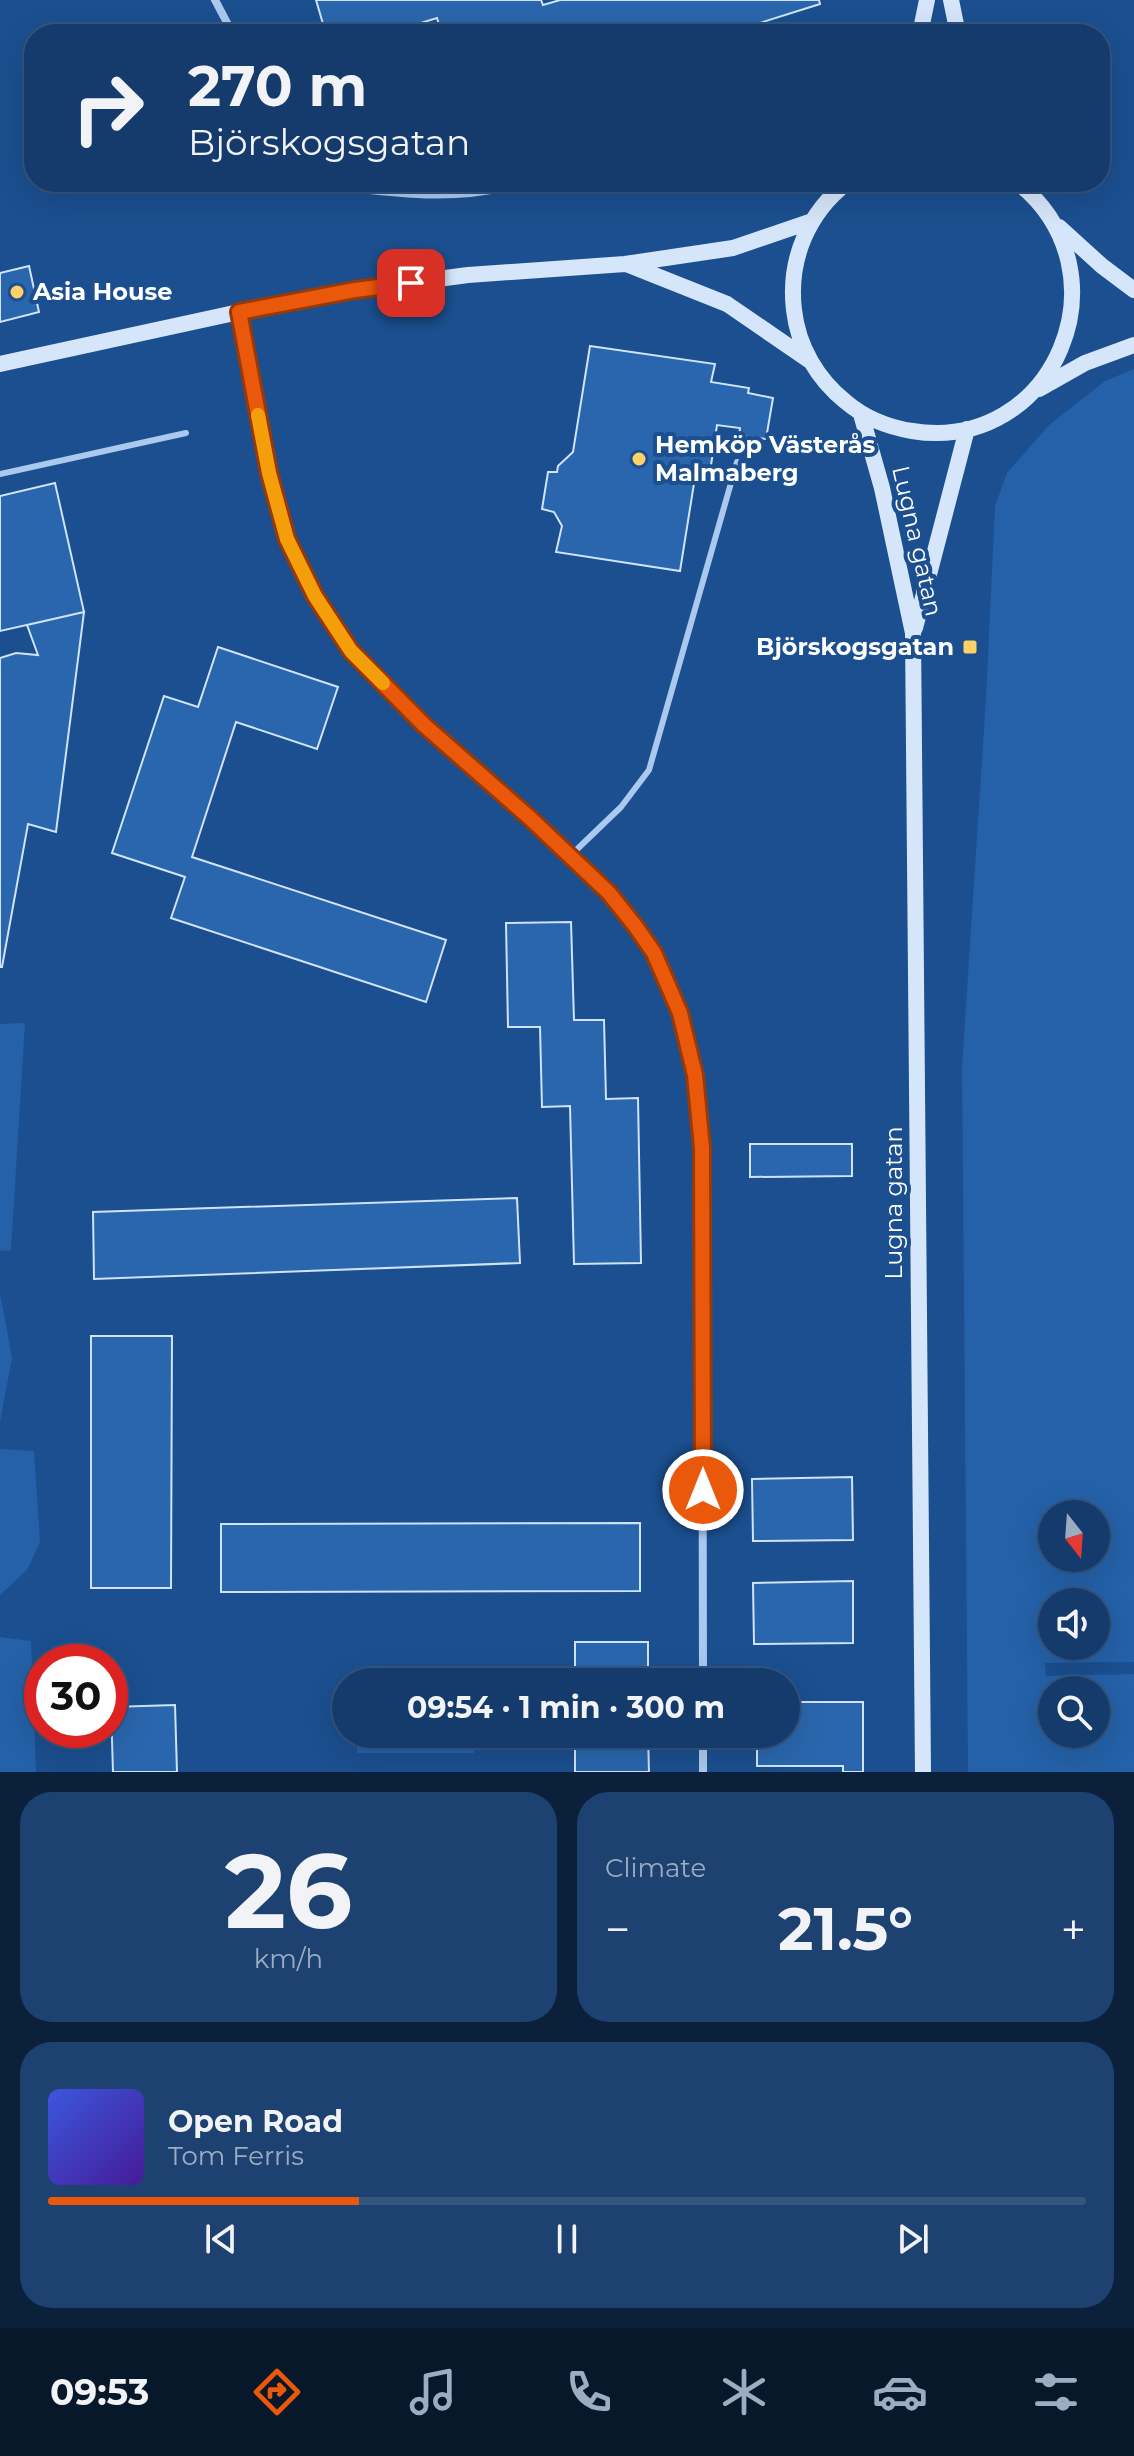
<!DOCTYPE html>
<meta charset="utf-8">
<style>
body{margin:0;font-family:Montserrat,sans-serif;background:#1d4271;color:#f1f3f6;height:100vh;display:flex;flex-direction:column;font-size:30px;white-space:nowrap}
*{box-sizing:border-box;margin:0}
p{font-size:26px;color:#9dadc1}
.icon{flex:none;width:44px;height:44px;fill:none;stroke:currentColor;stroke-width:2;stroke-linecap:round;stroke-linejoin:round}
.map{position:relative;height:1772px;overflow:hidden}
.drawer{display:flex;flex-direction:column;gap:20px;padding:20px;background:#0b203b;flex:1}
.drawer>*{flex:none}
.banner{position:absolute;left:24px;top:24px;width:1086px;height:168px;border-radius:32px;box-shadow:0 8px 32px #0002,0 0 0 2px #33557e;background:#143b6b;color:#f1f3f6;overflow:hidden}
.needle{width:52px;rotate:163deg}
.fabs{position:absolute;left:1038px;top:1500px;display:grid;gap:16px}
.fabs a{display:grid;place-items:center;width:72px;height:72px;border-radius:50%;background:#143b6b;box-shadow:0 8px 32px #0002,0 0 0 2px #33557e;font-size:40px}
.speed{position:absolute;left:24px;top:1644px;display:flex;gap:16px;font-size:40px;font-weight:700;text-align:center}
.speed>*{display:grid;place-content:center;width:104px;height:104px;border-radius:50%;background:#143b6b;box-shadow:0 8px 32px #0002,0 0 0 2px #33557e;line-height:1}
.speed .limit{border:12px solid #d22;background:#fff;color:#111}
.pin{position:absolute;display:grid;place-items:center;width:68px;height:68px;color:#fff;margin:-34px;border-radius:16px;box-shadow:0 4px 12px #0006}
.me{position:absolute;width:88px;margin:-44px;rotate:0deg;stroke-linejoin:round;filter:drop-shadow(0 0 6px #0008)}
.turn{display:flex;align-items:center;gap:28px;height:168px;padding:0 32px;font-size:36px}
.turn .icon{width:104px;height:104px;stroke-width:2.5}
.turn b{display:block;font-size:56px;line-height:68px}
.big{font-size:60px;font-weight:700;line-height:1.1}
.drawer .card{flex:1;display:flex;flex-direction:column;justify-content:center;gap:12px;min-width:0;padding:0 28px;border-radius:32px;background:#1d4271}
.drawer .dial{align-items:center;gap:0}
.dial b{font-size:104px;line-height:1}
.song{display:flex;align-items:center;gap:24px}
.cover{width:96px;height:96px;border-radius:12px;background:linear-gradient(135deg,hsl(230 70% 55%),hsl(260 70% 35%))}
.played{height:8px;border-radius:4px;background:linear-gradient(90deg,#ea580c 30%,#33557e 30%)}
.keys{display:flex;justify-content:space-around;direction:ltr}
.heat{display:flex;justify-content:space-between;align-items:center;font-size:44px;direction:ltr}
.drawer .tiles{flex:1;display:grid;gap:20px;grid-template-columns:1fr 1fr}
.card:last-child{grid-column:span 2}
.trip{position:absolute;left:332px;top:1668px;width:468px;height:80px;border-radius:40px;background:#143b6b;box-shadow:0 8px 32px #0002,0 0 0 2px #33557e;font-weight:700;line-height:80px;text-align:center}
.tab-bar{display:flex;height:128px;justify-content:space-around;align-items:center;background:#08182b;color:#9dadc1}
.tab-bar .icon{width:56px;height:56px}
.tab-bar .current{color:#ea580c}
.tab-bar b{font-size:36px;color:#f1f3f6}
.map>svg:first-child{display:block}
.green{fill:#2461a8;fill-rule:evenodd}
.building{fill:#2a66ad;stroke:#cfe3fa;stroke-width:2}
.lines{fill:none;stroke-linecap:round;stroke-linejoin:round}
.lane{stroke:#a9c9ee;stroke-width:6}
.street{stroke:#a9c9ee;stroke-width:8}
.secondary{stroke:#d6e6fa;stroke-width:16}
.route-casing{stroke:#983908;stroke-width:20}
.route{stroke:#ea580c;stroke-width:14}
.slow{stroke:#f59e0b;stroke-width:14}
.poi-dot{fill:#ffd166;stroke:#1b4f8f;stroke-width:3}
.labels{text-anchor:middle;stroke-width:8;stroke-linejoin:round;paint-order:stroke}
.poi-label{font-size:24px;font-weight:bold;fill:#fff;stroke:#1b4f8f;text-anchor:start}
.street-label{font-size:24px;fill:#fff;stroke:#1b4f8f}
</style>
<div class="map">
<svg width="1134" height="1772" viewBox="0 0 1134 1772">
<rect width="100%" height="100%" fill="#1b4f8f"/>
<path class="green" d="M 1134,369 L 1134,1662 L 1045,1663 L 1046,1676 L 1134,1674 L 1134,1772 L 968,1772 L 962,1067 L 986,698 L 995,506 L 1007,473 L 1049,425 L 1105,381 ZM 1052,1514 L 1096,1514 L 1096,1558 L 1052,1558 ZM 1096,1602 L 1096,1646 L 1052,1646 L 1052,1602 ZM 1052,1690 L 1096,1690 L 1096,1734 L 1052,1734 Z
M 25,1023 L 11,1250 L 0,1251 L 0,1024 Z
M 0,1293 L 12,1358 L 0,1422 Z
M 0,1449 L 34,1451 L 40,1542 L 27,1570 L 0,1595 Z
M 0,1637 L 31,1641 L 36,1772 L 0,1772 Z
M 357,1734 L 475,1734 L 474,1753 L 357,1753 Z"/>
<path class="building" d="M 316,0 L 541,0 L 543,5 L 560,0 L 819,0 L 820,4 L 725,34 L 442,34 L 437,18 L 385,34 L 326,34 Z
M 29,266 L 39,312 L 0,322 L 0,273 Z
M 590,346 L 715,364 L 711,382 L 749,388 L 748,393 L 773,398 L 766,439 L 739,436 L 740,428 L 717,425 L 710,472 L 696,471 L 680,571 L 556,552 L 562,526 L 554,512 L 542,509 L 548,472 L 557,472 L 558,466 L 573,452 Z
M 55,483 L 84,612 L 0,631 L 0,496 Z
M 84,612 L 56,832 L 28,824 L 2,967 L 0,967 L 0,658 L 16,653 L 38,655 L 27,625 Z
M 218,647 L 338,687 L 317,749 L 236,722 L 192,857 L 446,940 L 426,1002 L 171,918 L 185,877 L 112,853 L 164,696 L 198,707 Z
M 571,922 L 574,1020 L 604,1020 L 606,1099 L 638,1098 L 641,1263 L 574,1264 L 570,1106 L 542,1107 L 540,1027 L 508,1027 L 506,923 Z
M 750,1144 L 852,1144 L 852,1176 L 750,1177 Z
M 517,1198 L 520,1263 L 94,1279 L 93,1212 Z
M 91,1336 L 172,1336 L 171,1588 L 91,1588 Z
M 852,1477 L 853,1540 L 753,1541 L 752,1479 Z
M 640,1523 L 640,1591 L 221,1592 L 221,1524 Z
M 853,1581 L 853,1643 L 754,1644 L 753,1583 Z
M 575,1642 L 648,1642 L 648,1682 L 575,1682 Z
M 786,1702 L 863,1702 L 863,1772 L 843,1772 L 843,1766 L 757,1766 L 757,1734 L 786,1734 Z
M 175,1705 L 177,1772 L 113,1772 L 111,1707 Z
M 575,1734 L 648,1734 L 649,1772 L 575,1772 Z"/>
<g class="lines">
<path class="lane" d="M 0,474 L 186,433
M 570,856 L 621,807 L 649,770 L 737,462"/>
<path class="street" d="M 215,0 L 233,34
M 738,34 L 742,31 L 772,29 L 787,34
M 325,182 L 335,186 C 402,194 459,202 525,182
M 239,312 L 269,473 L 287,539 L 315,596 L 351,651 L 424,725 L 531,819 L 609,893 L 636,927 L 654,953 L 680,1013 L 695,1075 L 702,1148 L 703,1682
M 703,1734 L 703,1772"/>
<path class="secondary" d="M 951,0 L 958,34
M 920,34 L 927,0
M 848,182 C 808,212 788,260 794,310 C 798,346 817,379 846,402 C 865,418 887,427 912,431 C 1054,454 1131,272 1017,182
M 1059,227 L 1102,266 L 1134,290
M 629,265 L 727,304 L 810,361
M 0,364 L 239,312 L 355,290 L 468,275 L 625,264 L 733,248 L 812,221
M 1039,389 L 1085,363 L 1134,345
M 861,414 L 882,488 L 913,633 L 923,1772
M 915,628 L 967,429"/>
</g>
<g class="lines">
<defs>
<path id="route" d="M 411,283 L 355,290 L 239,312 L 269,473 L 287,539 L 315,596 L 351,651 L 424,725 L 531,819 L 609,893 L 636,927 L 654,953 L 680,1013 L 695,1075 L 702,1148 L 703,1490"/>
</defs>
<use href="#route" class="route-casing"/>
<use href="#route" class="route"/>
<path class="slow" d="M 258,415 L 269,473 L 287,539 L 315,596 L 351,651 L 383,683"/>
</g>
<g class="poi-dot">
<circle cx="17" cy="292" r="8"/>
<circle cx="639" cy="459" r="8"/>
<rect x="962" y="639" width="16" height="16" rx="4"/>
</g>
<g class="labels">
<g class="poi-label">
<text x="33" y="300">Asia House</text>
<text x="655" y="453">Hemköp Västerås<tspan x="655" dy="28">Malmaberg</tspan></text>
<text x="954" y="655" text-anchor="end">Björskogsgatan</text>
</g>
<g class="street-label">
<text transform="translate(917 541) rotate(77)" y="8">Lugna gatan</text>
<text transform="translate(894 1203) rotate(-90)" y="8">Lugna gatan</text>
</g>
</g>
</svg>
<div class="fabs">
<a><svg class="needle" viewBox="-14 -14 28 28"><path d="M0-13l5 13h-10z" fill="#e53935"/><path d="M0 13l5-13h-10z" fill="#9dadc1"/></svg></a>
<a><svg class="icon" aria-label="sound" viewBox="0 0 24 24"><path d="M4 9h4l5-4v14l-5-4H4zM17 9q2 3 0 6"/></svg></a>
<a><svg class="icon" aria-label="search" viewBox="0 0 24 24"><circle cx="10" cy="10" r="6"/><path d="M15 15l6 6"/></svg></a>
</div>
<div class="speed"><div class="limit">30</div></div>
<div class="pin" style="left:411px;top:283px;background:#d93025"><svg class="icon" aria-label="arrive" viewBox="0 0 24 24"><path d="M6 21V4h12l-3 4 3 4H6"/></svg></div>
<svg class="me" style="left:703px;top:1490px" viewBox="-20 -20 40 40"><circle r="17" fill="#ea580c" stroke="#fff" stroke-width="3"/><path d="M0-11L8 9 0 5-8 9z" fill="#fff"/></svg>
<div class="trip">09:54 · 1 min · 300 m</div>
<div class="banner">
<div class="turn"><svg class="icon" aria-label="right" viewBox="0 0 24 24"><path d="M7 20v-9h11M14 6l5 5-5 5"/></svg><div><b>270 m</b>Björskogsgatan</div></div>
</div>
</div>
<section class="drawer">
<div class="tiles">
<div class="card dial"><b>26</b><p>km/h</p></div>
<div class="card"><p>Climate</p>
<div class="heat"><a>−</a><b class="big">21.5°</b><a>+</a></div>
</div>
<div class="card">
<div class="song"><i class="cover"></i><div><b>Open Road</b><p>Tom Ferris</p></div></div>
<div class="played"></div>
<div class="keys"><svg class="icon" aria-label="previous" viewBox="0 0 24 24"><path d="M18 5L8 12l10 7zM5 5v14"/></svg><svg class="icon" aria-label="pause" viewBox="0 0 24 24"><path d="M8 5v14M16 5v14"/></svg><svg class="icon" aria-label="next" viewBox="0 0 24 24"><path d="M6 5l10 7-10 7zM19 5v14"/></svg></div>
</div>
</div>
</section>
<nav class="tab-bar">
<b>09:53</b>
<svg class="icon current" aria-label="directions" viewBox="0 0 24 24"><path d="M12 3l9 9-9 9-9-9zM9 14v-3h6M13 9l2 2-2 2"/></svg>
<svg class="icon" aria-label="music" viewBox="0 0 24 24"><path d="M9 18V5l10-2v13"/><circle cx="6" cy="18" r="3"/><circle cx="16" cy="16" r="3"/></svg>
<svg class="icon" aria-label="phone" viewBox="0 0 24 24"><path d="M5 4h4l2 5-3 2q2 4 5 5l2-3 5 2v4C11 20 4 13 5 4z"/></svg>
<svg class="icon" aria-label="climate" viewBox="0 0 24 24"><path d="M12 3v18M4 7l16 10M4 17L20 7"/></svg>
<svg class="icon" aria-label="car" viewBox="0 0 24 24"><path d="M5 17H2v-5l4-1 3-4h7l3 4 3 1v5h-3M9 17h6M6 11h13"/><circle cx="7" cy="17" r="2"/><circle cx="17" cy="17" r="2"/></svg>
<svg class="icon" aria-label="filters" viewBox="0 0 24 24"><path d="M4 7h16M4 17h16"/><circle cx="9" cy="7" r="2"/><circle cx="15" cy="17" r="2"/></svg>
</nav>
